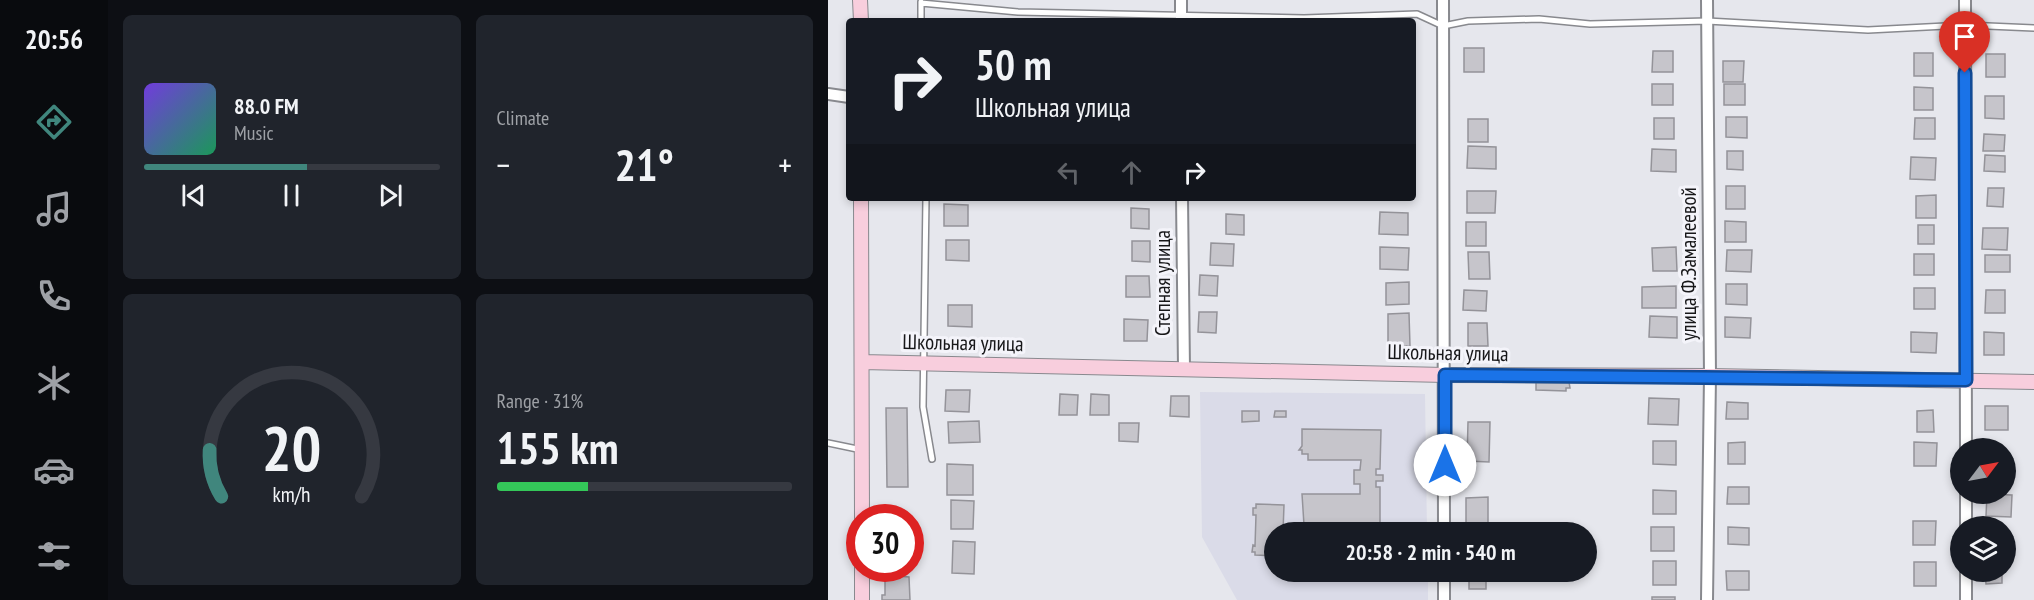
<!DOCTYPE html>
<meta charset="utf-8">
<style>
body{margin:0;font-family:"PT Sans Narrow",sans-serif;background:#20242c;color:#f1f3f6;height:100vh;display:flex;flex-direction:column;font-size:22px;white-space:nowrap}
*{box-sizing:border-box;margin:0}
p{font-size:20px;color:#9ea1a6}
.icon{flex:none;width:33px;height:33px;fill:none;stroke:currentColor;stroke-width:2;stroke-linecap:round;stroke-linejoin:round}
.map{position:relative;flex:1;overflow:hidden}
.side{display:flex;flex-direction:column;gap:15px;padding:15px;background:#0d0f14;width:720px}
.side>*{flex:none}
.hud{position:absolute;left:18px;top:18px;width:570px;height:183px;border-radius:6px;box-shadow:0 3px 9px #0003;background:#171b24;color:#f1f3f6;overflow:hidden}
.needle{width:39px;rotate:58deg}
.tools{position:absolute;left:1122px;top:438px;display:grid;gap:12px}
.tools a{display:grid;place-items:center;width:66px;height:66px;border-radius:50%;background:#171b24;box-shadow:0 3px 9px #0003;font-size:30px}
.speed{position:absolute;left:18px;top:504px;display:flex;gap:12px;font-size:30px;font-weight:700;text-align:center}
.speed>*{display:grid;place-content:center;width:78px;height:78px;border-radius:50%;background:#171b24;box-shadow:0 3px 9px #0003;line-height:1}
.speed .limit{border:9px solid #d22;background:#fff;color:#111}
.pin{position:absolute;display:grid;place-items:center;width:51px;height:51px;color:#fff;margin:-62px -26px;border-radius:50% 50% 50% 0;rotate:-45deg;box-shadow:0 0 6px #0007}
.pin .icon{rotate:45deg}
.me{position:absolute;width:66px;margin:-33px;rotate:0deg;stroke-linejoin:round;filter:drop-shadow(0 0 4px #0008)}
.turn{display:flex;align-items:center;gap:21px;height:126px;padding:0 30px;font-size:27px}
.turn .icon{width:78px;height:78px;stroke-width:2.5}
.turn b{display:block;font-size:42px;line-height:51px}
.lanes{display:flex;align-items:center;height:57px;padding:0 30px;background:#0003;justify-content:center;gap:30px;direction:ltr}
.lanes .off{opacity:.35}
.big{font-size:45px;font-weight:700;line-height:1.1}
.side .tile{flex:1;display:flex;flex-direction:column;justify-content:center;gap:9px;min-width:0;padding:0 21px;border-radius:9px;background:#20242c}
.side .dial{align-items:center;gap:0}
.dial svg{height:156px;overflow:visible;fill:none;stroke:#363941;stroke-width:7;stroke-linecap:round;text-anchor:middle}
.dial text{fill:#f1f3f6;stroke:none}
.song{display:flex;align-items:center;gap:18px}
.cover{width:72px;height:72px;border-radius:9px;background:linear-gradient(135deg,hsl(260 70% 55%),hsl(150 70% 35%))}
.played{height:6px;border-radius:3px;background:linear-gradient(90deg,#40867d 55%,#363941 55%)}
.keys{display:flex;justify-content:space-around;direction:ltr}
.heat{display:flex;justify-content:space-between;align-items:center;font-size:33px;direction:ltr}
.charge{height:9px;border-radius:4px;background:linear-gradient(90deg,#34c759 31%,#363941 0)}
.side .tiles{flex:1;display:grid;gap:15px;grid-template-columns:repeat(2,1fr)}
.trip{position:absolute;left:436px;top:522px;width:333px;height:60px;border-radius:30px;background:#171b24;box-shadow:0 3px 9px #0003;font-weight:700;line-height:60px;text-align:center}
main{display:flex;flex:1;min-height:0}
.menu{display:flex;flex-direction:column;width:108px;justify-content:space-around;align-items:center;background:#090b0e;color:#9ea1a6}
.menu .icon{width:42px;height:42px}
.menu .on{color:#40867d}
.menu b{font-size:27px;color:#f1f3f6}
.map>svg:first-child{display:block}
.built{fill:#dadbe8}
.building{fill:#c6c5cb;stroke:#949399;stroke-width:1.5}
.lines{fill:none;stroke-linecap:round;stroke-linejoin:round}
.lane-casing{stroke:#88898e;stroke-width:8}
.street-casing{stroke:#88898e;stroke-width:14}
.secondary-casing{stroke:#88898e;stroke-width:16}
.lane{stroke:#fff;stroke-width:5}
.street{stroke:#fff;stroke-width:10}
.secondary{stroke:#f8cedd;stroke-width:14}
.route-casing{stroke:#114b97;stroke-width:15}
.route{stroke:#1a73e8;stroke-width:10}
.labels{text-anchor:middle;stroke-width:6;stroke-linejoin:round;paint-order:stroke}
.street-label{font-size:21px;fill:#171719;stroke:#f4f4fa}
</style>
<main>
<nav class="menu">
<b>20:56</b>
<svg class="icon on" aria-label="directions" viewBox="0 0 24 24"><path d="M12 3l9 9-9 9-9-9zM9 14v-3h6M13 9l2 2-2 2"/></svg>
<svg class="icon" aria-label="music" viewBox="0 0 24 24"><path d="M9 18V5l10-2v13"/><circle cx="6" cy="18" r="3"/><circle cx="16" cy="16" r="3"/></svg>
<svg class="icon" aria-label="phone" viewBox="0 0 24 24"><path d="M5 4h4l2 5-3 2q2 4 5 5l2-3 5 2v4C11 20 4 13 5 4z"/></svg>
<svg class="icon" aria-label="climate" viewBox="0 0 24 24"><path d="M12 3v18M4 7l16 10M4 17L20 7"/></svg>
<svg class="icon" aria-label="car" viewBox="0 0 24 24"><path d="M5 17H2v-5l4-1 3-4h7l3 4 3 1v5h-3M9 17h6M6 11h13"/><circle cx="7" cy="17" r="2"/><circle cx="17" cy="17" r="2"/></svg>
<svg class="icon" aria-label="filters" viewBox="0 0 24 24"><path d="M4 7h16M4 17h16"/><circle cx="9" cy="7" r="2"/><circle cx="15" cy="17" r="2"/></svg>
</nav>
<section class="side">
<div class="tiles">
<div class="tile">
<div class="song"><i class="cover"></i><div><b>88.0 FM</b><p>Music</p></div></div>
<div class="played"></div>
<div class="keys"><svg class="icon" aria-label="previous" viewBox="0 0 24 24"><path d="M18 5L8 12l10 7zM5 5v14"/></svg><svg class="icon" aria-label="pause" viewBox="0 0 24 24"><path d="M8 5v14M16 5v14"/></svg><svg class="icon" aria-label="next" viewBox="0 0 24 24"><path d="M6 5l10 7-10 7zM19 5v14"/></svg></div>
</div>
<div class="tile"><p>Climate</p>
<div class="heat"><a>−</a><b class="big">21°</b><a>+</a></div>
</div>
<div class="tile dial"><svg viewBox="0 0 100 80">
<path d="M14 69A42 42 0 1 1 86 69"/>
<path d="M14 69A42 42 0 0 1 8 45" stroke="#40867d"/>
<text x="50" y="56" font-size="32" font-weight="700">20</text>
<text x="50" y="72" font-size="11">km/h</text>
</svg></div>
<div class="tile"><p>Range · 31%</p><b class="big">155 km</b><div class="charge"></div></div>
</div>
</section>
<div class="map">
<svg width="1206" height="600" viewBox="0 0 1206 600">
<rect width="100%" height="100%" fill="#e6e7ed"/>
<path class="built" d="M 372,392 L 597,394 L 599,532 L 447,532 L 447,572 L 600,572 L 600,600 L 409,600 L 374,537 Z"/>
<path class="building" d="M 636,48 L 656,48 L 656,72 L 636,72 Z
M 825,51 L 845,51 L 845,72 L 824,72 Z
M 1086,53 L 1105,53 L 1105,76 L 1086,76 Z
M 1158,54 L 1177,54 L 1177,77 L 1158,77 Z
M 895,61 L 916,61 L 915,82 L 895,82 Z
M 824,84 L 845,84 L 845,105 L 824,105 Z
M 896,84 L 917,84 L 917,105 L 896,105 Z
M 1086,87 L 1105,88 L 1105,110 L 1086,110 Z
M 1157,96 L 1176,96 L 1176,119 L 1157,118 Z
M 898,117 L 919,117 L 919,138 L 898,137 Z
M 826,118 L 846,118 L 846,139 L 826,139 Z
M 1087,118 L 1107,118 L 1107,139 L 1086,139 Z
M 640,119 L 660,119 L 660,142 L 640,142 Z
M 1156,134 L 1177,135 L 1176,151 L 1155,151 Z
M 640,146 L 668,147 L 668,169 L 639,168 Z
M 824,149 L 848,150 L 848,172 L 823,171 Z
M 899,151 L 915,151 L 915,170 L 899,169 Z
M 1157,155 L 1177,156 L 1177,172 L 1156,171 Z
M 1083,157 L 1108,158 L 1107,180 L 1082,179 Z
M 898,186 L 917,186 L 917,209 L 898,209 Z
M 1160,188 L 1176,188 L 1175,207 L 1159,206 Z
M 639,191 L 668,191 L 667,213 L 639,213 Z
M 1108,195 L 1108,218 L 1088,218 L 1088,196 Z
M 116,204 L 140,205 L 140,226 L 116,226 Z
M 303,208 L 321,209 L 321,229 L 303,228 Z
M 552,212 L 580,213 L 580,235 L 551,234 Z
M 398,214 L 416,215 L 416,235 L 398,234 Z
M 897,221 L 918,222 L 918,242 L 897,242 Z
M 638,222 L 658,222 L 658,246 L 638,246 Z
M 1090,225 L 1106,225 L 1106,244 L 1090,244 Z
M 1155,228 L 1180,228 L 1179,250 L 1154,249 Z
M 118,240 L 141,240 L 141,261 L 118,260 Z
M 304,241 L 322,241 L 322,262 L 304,261 Z
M 383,243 L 406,244 L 405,266 L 382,265 Z
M 552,247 L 581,248 L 580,270 L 552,269 Z
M 848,247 L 849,271 L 825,271 L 824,248 Z
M 899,250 L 924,250 L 923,272 L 898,271 Z
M 640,252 L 661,252 L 662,279 L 641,279 Z
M 1086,254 L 1106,254 L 1106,275 L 1086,275 Z
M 1157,255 L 1182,255 L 1182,272 L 1157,272 Z
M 372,275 L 390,276 L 389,296 L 371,295 Z
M 298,276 L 321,276 L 322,297 L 298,297 Z
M 581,282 L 581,304 L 558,305 L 558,283 Z
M 898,284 L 919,284 L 919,305 L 898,304 Z
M 848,286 L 848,308 L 814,308 L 814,287 Z
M 1086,288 L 1107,288 L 1107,309 L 1086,309 Z
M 636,290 L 659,291 L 658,311 L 635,310 Z
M 1158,290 L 1177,290 L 1177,313 L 1157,313 Z
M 120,305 L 144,305 L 144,327 L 120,326 Z
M 371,312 L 389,312 L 388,333 L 370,332 Z
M 581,313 L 582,346 L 560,346 L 560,314 Z
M 822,316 L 849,317 L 849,338 L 821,337 Z
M 897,317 L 923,318 L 922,338 L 897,337 Z
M 296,319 L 320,320 L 319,341 L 296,341 Z
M 640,323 L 659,323 L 660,346 L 640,346 Z
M 1083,332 L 1109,333 L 1108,353 L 1083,352 Z
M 1156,332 L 1176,333 L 1176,355 L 1156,355 Z
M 708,382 L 741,382 L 742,388 L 738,388 L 738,391 L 708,390 Z
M 118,390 L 142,390 L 141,412 L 117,411 Z
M 232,394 L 250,395 L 249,415 L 231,415 Z
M 263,394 L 281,395 L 281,415 L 262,415 Z
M 343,396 L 361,396 L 361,417 L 342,416 Z
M 821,398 L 851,399 L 850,425 L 820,424 Z
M 899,402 L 920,403 L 920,419 L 898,419 Z
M 1157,406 L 1180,406 L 1180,430 L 1157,430 Z
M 58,408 L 79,408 L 80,487 L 59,487 Z
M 1105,410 L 1106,432 L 1089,432 L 1089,411 Z
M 414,411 L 431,411 L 431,421 L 414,422 Z
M 447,411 L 458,411 L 458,417 L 446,417 Z
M 151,421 L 152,442 L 121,443 L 120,422 Z
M 640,422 L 662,422 L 661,462 L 639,461 Z
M 291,423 L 311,423 L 310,442 L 291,441 Z
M 474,429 L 553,430 L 552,469 L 548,469 L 548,475 L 555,475 L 555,481 L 548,481 L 548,487 L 552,487 L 552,526 L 514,526 L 514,530 L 508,530 L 508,526 L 476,525 L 474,494 L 532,494 L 532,484 L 526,484 L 526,470 L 532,470 L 533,460 L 480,460 L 480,454 L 474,454 L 474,450 L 471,450 L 474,446 Z
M 825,441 L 848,441 L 848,465 L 825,464 Z
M 917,442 L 917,464 L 900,464 L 900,443 Z
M 1086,442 L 1109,443 L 1108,466 L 1086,466 Z
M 119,464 L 145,465 L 145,495 L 119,495 Z
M 900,487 L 921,487 L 921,504 L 899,504 Z
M 825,490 L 848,491 L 848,514 L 825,514 Z
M 1159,494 L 1184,495 L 1183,517 L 1158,516 Z
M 660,497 L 660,530 L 638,530 L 638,498 Z
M 123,500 L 146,501 L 145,529 L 123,529 Z
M 428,504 L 456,505 L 455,532 L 447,532 L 447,556 L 427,555 L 427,552 L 424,552 L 425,545 L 427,546 L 428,515 L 425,515 L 425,508 L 428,508 Z
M 1085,521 L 1108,521 L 1107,545 L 1085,545 Z
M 823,527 L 846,527 L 846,551 L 823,551 Z
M 900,527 L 921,528 L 921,545 L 900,544 Z
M 1178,531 L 1180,531 L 1180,555 L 1178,555 Z
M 125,541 L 147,542 L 146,574 L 124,573 Z
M 825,561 L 848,561 L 848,585 L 825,585 Z
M 1086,562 L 1108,562 L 1108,586 L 1086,586 Z
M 898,571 L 921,571 L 921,590 L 899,590 Z
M 641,572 L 658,572 L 658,589 L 641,589 Z
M 1157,572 L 1174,572 L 1174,583 L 1158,584 Z
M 57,575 L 81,577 L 82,600 L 54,600 L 54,595 L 57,595 Z
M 824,597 L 847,597 L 847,600 L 824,600 Z"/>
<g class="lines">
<defs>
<path id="lane" d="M 93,3 L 190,12 L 476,18 L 589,14 L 615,26 L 640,21 L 711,19 L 762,24 L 879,21 L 1040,30 L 1137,25 L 1206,28
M 93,21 L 93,2
M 98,198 L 95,407 L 104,459
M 0,443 L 34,450"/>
<path id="street" d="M 353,0 L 353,21
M 615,0 L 616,532
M 879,0 L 882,376 L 879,600
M 1137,0 L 1138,448
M 0,94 L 21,97
M 354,198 L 356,368
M 1138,526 L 1138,494
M 616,600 L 616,572
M 1138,600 L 1138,572"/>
<path id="secondary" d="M 32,0 L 33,21
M 33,198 L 34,518
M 34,362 L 617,375 L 882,376 L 1206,382
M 34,568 L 34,600"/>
</defs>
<use href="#lane" class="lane-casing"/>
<use href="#street" class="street-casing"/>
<use href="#secondary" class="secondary-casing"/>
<use href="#lane" class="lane"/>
<use href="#street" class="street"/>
<use href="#secondary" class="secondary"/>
</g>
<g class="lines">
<defs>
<path id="route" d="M 617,465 L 617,375 L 1138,380 L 1137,73"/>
</defs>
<use href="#route" class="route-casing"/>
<use href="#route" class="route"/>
</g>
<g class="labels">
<g class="street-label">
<text transform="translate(861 264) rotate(-90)" y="7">улица Ф.Замалеевой</text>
<text transform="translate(335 283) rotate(-90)" y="7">Степная улица</text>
<text transform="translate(135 343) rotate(1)" y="7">Школьная улица</text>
<text transform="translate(620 353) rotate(1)" y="7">Школьная улица</text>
</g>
</g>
</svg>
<div class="tools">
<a><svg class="needle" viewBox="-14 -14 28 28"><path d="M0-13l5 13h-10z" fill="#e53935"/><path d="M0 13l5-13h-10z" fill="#9ea1a6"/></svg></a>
<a><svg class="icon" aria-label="layers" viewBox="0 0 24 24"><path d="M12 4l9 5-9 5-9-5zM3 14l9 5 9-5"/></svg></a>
</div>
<div class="speed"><div class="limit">30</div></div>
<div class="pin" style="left:1137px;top:73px;background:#d93025"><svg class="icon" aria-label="arrive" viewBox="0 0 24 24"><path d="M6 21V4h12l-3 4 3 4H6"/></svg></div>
<svg class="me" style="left:617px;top:465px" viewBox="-20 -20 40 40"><circle r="19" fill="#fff"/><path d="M0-13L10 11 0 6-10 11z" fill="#1a73e8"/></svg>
<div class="trip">20:58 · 2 min · 540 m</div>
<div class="hud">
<div class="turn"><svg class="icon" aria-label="right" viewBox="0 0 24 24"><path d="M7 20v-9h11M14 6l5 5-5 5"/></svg><div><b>50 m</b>Школьная улица</div></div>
<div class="lanes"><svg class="icon off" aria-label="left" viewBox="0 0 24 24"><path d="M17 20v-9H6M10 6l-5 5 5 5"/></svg><svg class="icon off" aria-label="ahead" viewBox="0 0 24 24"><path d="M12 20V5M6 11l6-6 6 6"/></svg><svg class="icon" aria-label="right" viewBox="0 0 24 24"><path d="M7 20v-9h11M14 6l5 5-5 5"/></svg></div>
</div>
</div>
</main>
